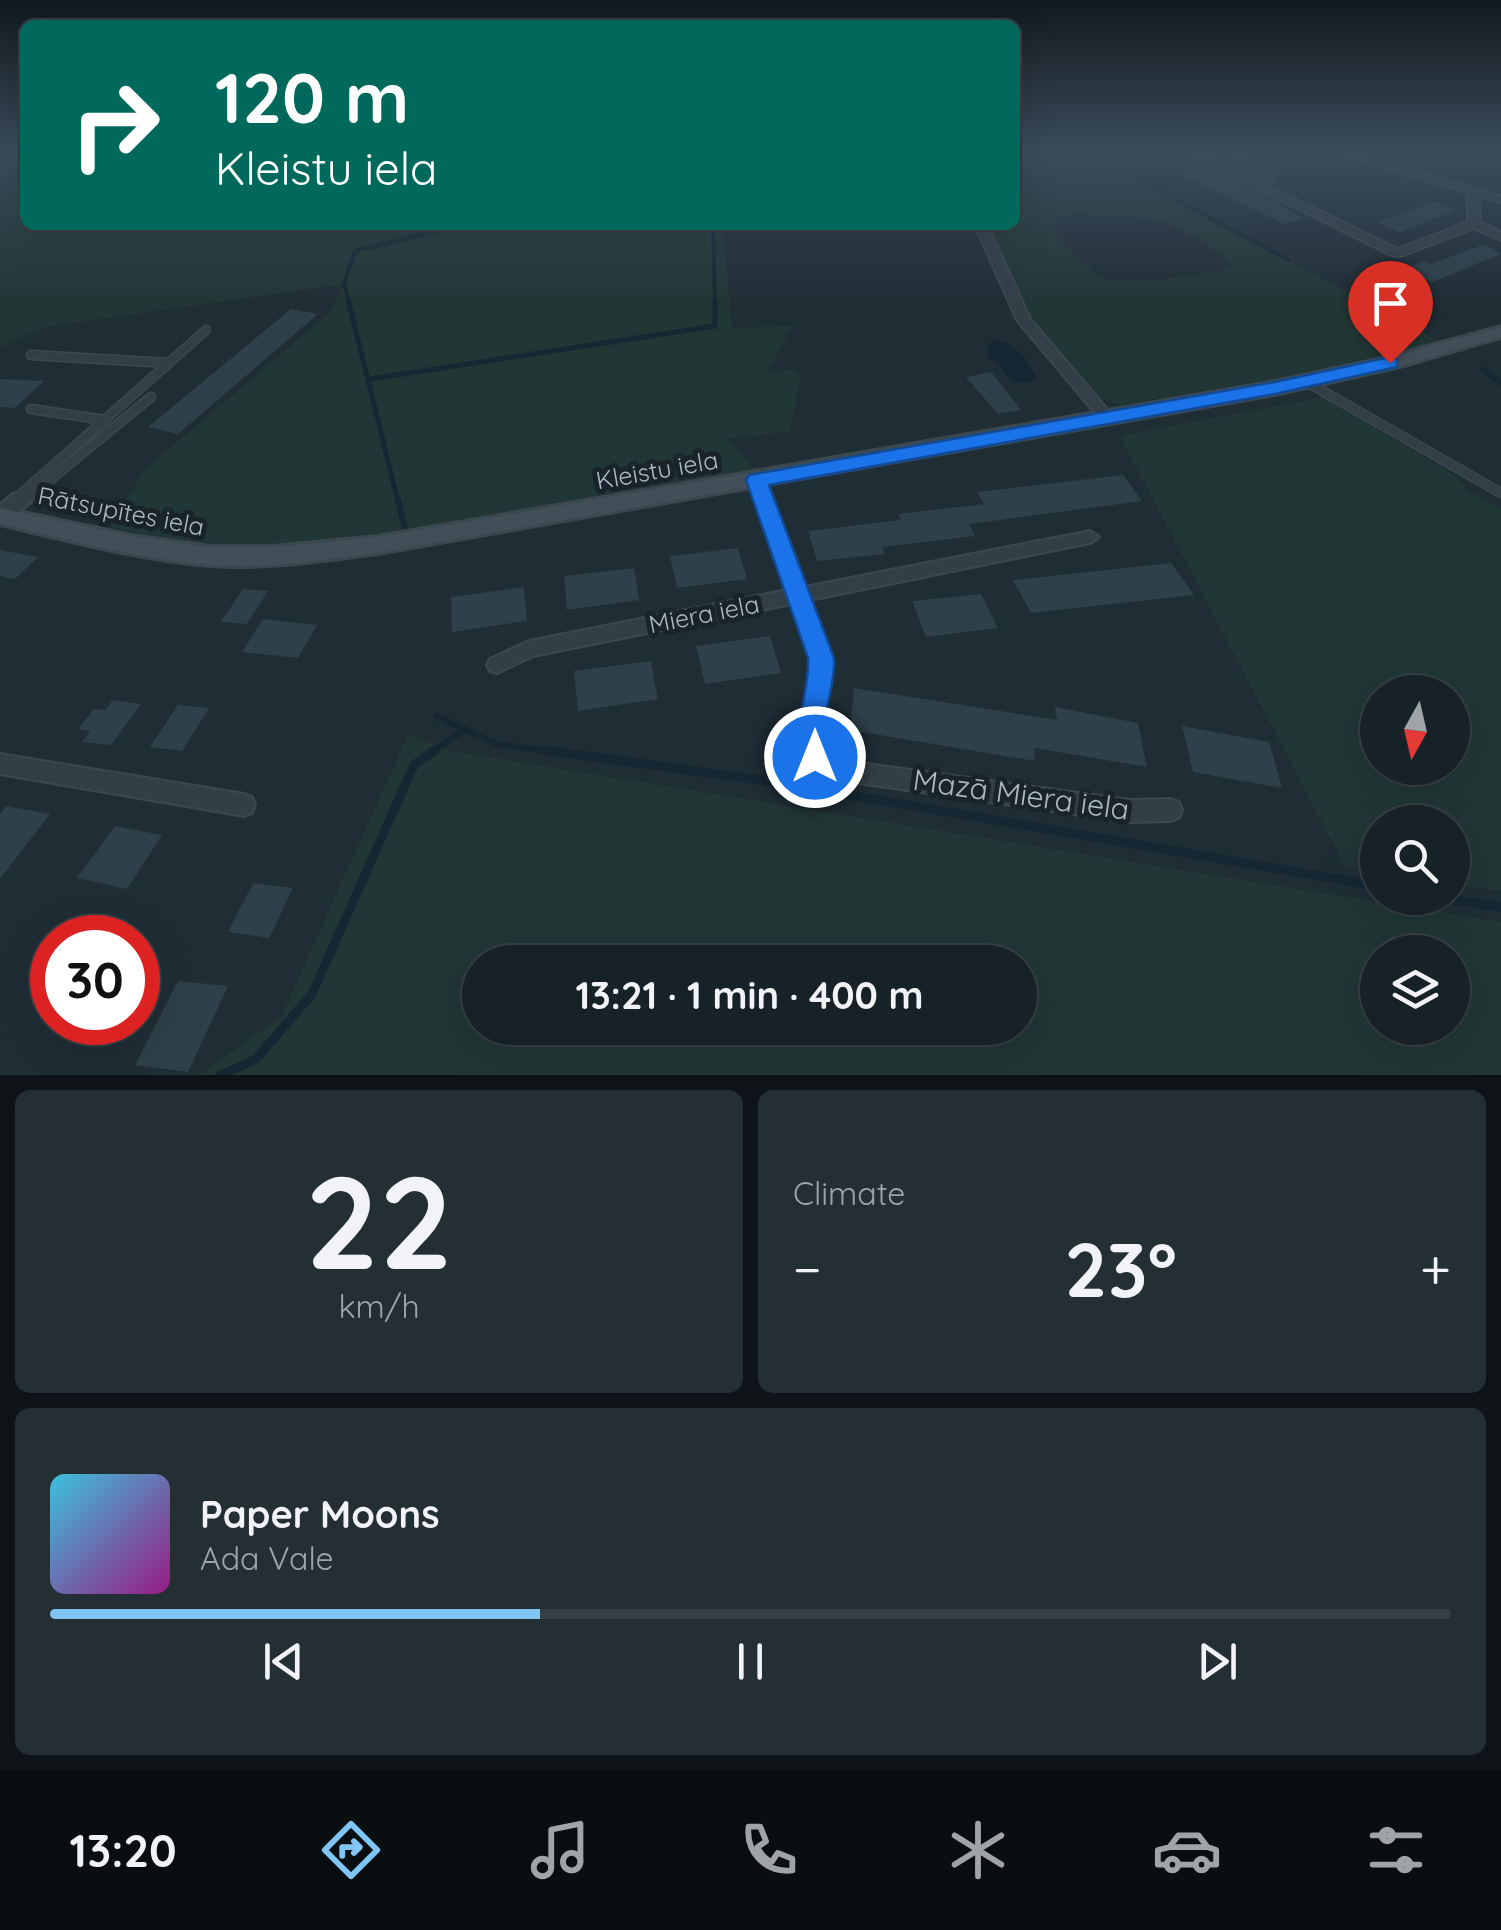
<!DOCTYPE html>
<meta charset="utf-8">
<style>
body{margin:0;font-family:Quicksand,sans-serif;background:#242f34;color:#f1f3f6;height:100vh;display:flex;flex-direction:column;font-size:38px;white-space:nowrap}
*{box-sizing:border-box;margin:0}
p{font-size:32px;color:#9ea4a8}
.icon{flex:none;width:55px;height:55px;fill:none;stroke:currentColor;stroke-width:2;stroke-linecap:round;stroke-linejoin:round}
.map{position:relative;height:1075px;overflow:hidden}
.drawer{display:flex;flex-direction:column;gap:15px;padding:15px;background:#0d1316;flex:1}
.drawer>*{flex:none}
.banner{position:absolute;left:20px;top:20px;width:1000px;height:210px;border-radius:15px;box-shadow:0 10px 40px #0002,0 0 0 2px #363f45;background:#00695c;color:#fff;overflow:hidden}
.needle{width:65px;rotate:188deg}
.buttons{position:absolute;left:1360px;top:675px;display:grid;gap:20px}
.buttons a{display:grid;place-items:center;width:110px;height:110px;border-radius:50%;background:#172228;box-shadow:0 10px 40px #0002,0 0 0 2px #363f45;font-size:50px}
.speed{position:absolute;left:30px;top:915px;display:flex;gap:20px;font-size:50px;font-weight:700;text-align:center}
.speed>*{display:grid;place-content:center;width:130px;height:130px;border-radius:50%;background:#172228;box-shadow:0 10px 40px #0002,0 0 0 2px #363f45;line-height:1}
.speed .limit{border:15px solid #d22;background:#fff;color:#111}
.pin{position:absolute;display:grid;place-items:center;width:85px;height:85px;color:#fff;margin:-102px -42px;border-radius:50% 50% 50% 0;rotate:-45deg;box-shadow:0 0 10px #0007}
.pin .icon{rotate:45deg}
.me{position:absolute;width:110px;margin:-55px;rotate:0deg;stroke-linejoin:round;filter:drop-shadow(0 0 8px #0008)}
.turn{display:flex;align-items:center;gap:35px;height:210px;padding:0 30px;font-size:45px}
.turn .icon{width:130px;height:130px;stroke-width:2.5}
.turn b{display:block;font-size:70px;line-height:85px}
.big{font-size:75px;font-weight:700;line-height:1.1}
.drawer .tile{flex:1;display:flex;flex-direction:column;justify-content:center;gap:15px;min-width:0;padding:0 35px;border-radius:15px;background:#242f34}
.drawer .dial{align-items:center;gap:0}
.dial b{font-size:130px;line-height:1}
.song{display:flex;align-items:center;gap:30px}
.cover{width:120px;height:120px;border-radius:15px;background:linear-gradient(135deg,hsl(190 70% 55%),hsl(310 70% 35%))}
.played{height:10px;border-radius:5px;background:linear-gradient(90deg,#7fc6f6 35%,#363f45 35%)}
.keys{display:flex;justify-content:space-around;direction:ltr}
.heat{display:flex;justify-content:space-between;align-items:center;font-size:55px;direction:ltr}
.drawer .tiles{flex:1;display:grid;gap:15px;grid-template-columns:1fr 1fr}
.tile:last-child{grid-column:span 2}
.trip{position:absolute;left:462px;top:945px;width:575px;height:100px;border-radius:50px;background:#172228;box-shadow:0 10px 40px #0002,0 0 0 2px #363f45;font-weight:700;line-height:100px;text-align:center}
.dock{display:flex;height:160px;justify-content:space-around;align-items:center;background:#090e10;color:#9ea4a8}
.dock .icon{width:70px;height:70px}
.dock .selected{color:#7fc6f6}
.dock b{font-size:45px;color:#f1f3f6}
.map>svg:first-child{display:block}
.green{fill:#213735;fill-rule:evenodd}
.water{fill:#142732}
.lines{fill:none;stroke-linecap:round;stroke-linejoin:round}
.stream-far3{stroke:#142732;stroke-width:4}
.stream-far2{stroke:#142732;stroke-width:5}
.stream-far1{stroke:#142732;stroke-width:6}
.stream{stroke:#142732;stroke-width:9}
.building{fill:#2e4049}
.lane-far1-casing{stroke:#3c4850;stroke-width:11}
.lane-casing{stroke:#3c4850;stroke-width:15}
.street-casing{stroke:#3c4850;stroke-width:4}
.secondary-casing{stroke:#3c4850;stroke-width:6}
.lane-far1{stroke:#333f46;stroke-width:8}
.lane{stroke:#333f46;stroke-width:10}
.street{fill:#333f46;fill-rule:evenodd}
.secondary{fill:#414f59;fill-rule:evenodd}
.route{fill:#1a73e8;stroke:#114b97;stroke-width:2.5}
.labels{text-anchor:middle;stroke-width:10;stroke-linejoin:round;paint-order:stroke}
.street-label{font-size:25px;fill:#adbac3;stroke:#18242a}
.near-street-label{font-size:30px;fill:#adbac3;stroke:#18242a}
</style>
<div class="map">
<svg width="1501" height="1075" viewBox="0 0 1501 1075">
<rect width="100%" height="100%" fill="#1f2d35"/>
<path class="green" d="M 0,153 L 25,153 L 25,225 L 723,225 L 732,328 L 793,326 L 766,373 L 793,369 L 801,376 L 790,431 L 727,439 L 756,470 C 674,485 591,499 509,514 C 379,538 242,563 111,527 L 142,472 L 327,315 L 344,284 L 44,327 L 0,347 Z
M 1015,153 L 1087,153 L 1424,332 L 1439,343 L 1284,377 L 1120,405 L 1098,398 L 1030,318 L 987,225 L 1015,225 ZM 1084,213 C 1104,220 1125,214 1146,218 C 1181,225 1209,245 1235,268 L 1157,280 L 1101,279 L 1055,235 L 1055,217 Z
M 1322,397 L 1456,476 L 1467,490 L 1501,508 L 1501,891 L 1453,884 L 1452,822 L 1378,822 L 1377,873 L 1346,868 L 1120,436 ZM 1378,692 L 1452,692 L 1452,768 L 1378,768 Z
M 408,735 L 451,751 L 1501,922 L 1501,1075 L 199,1075 L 281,1017 ZM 1378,952 L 1452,952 L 1452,1028 L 1378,1028 ZM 480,962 L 1020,962 L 1020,1028 L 480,1028 Z"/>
<path class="water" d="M 996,340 C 1016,344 1029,359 1036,378 L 1032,383 L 1012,383 L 997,362 L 989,360 L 988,344 Z"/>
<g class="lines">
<path class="stream-far3" d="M 1087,153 L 1289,260
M 713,225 L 715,306
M 350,306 L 344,283 L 355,251 L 437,231"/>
<path class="stream-far2" d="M 349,303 L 398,502
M 1483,370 L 1501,383
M 370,379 L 715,326 L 715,303"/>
<path class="stream-far1" d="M 398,499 L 406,533
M 436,716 L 497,744 L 562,753
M 431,753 L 465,729"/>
<path class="stream" d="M 544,750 L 774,782 L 1378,886
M 1442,898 L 1501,907
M 221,1075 L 256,1059 L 312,994 L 414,765 L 435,750"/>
</g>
<path class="building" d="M 1241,153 L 1251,153 L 1250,157 L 1280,171 L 1273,185 L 1220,159 Z
M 1201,164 L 1267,197 L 1304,218 L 1284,224 L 1177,172 Z
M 1436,201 L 1456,210 L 1399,232 L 1377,222 Z
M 1485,244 L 1501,254 L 1432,282 L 1405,268 L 1425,261 L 1431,264 Z
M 291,309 L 318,314 L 178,434 L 148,427 Z
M 991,372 L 1021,410 L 998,414 L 966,377 Z
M 0,379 L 44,381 L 15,408 L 0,407 Z
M 1123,475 L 1142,501 L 969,524 L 975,536 L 882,547 L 885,554 L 817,561 L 808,531 L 901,520 L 898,514 L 984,504 L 977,492 Z
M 738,548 L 747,579 L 677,588 L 670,556 Z
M 0,550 L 38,557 L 15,579 L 0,576 Z
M 1171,563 L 1194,595 L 1031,613 L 1013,580 Z
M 634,568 L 639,600 L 567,610 L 564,576 Z
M 524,587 L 527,621 L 452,632 L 451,597 Z
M 243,589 L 268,591 L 247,624 L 221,622 Z
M 981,594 L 998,628 L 926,637 L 912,601 Z
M 263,619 L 317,625 L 298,658 L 242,652 Z
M 770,636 L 781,673 L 705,684 L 696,646 Z
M 651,661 L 658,699 L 578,711 L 574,671 Z
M 854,688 L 1057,720 L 1055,707 L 1138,723 L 1147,767 L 1034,748 L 1035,761 L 850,730 Z
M 113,700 L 141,704 L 111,745 L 82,742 L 90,731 L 78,729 L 94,709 L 105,710 Z
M 178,705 L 209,708 L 182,751 L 150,747 Z
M 1182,726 L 1269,742 L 1282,788 L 1193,772 Z
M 6,806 L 50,814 L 0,879 L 0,814 Z
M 115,826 L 162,835 L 127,889 L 77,878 Z
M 253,883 L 293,888 L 269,938 L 228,932 Z
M 178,981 L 228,986 L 188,1072 L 135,1065 Z"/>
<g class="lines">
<defs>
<path id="lane-far1" d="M 31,355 L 168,363
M 1305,381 L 1501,493
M 31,409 L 105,420
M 12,502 L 206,330
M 23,502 L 151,397"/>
<path id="lane" d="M 0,512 L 15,499
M 7,515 L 26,499"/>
<path id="street" d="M 1187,153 L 1199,153 L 1398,249 L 1468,222 L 1468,193 L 1334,153 L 1349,153 L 1501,196 L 1501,202 L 1479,196 L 1480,222 L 1501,232 L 1501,240 L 1474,228 L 1401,256 L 1393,256 Z
M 975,225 L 987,225 L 1030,319 L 1111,414 L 1114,417 L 1111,420 L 1101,420 L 1017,320 Z
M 757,474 L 765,480 L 805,587 L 1090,531 L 1099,537 L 1090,543 L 810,600 L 831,658 L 821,740 L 834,756 L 845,761 L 1129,800 L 1171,799 L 1179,802 L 1182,810 L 1179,818 L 1171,821 L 1129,822 L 845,781 C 770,752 812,720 811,664 C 810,644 799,622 792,604 L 533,656 L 497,673 L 490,671 L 487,665 L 490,659 L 529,641 L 787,590 L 749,480 Z
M 0,754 L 244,794 L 252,797 L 255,805 L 252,813 L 244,816 L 0,774 Z"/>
<path id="secondary" d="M 1501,327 L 1501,337 L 1396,367 L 1275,394 L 378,553 C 323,560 266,569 210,565 C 139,559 69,540 0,524 L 0,508 L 131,536 L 210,547 L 273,547 L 378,537 L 1275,382 L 1387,358 Z"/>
</defs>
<use href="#lane-far1" class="lane-far1-casing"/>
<use href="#lane" class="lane-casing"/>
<use href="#street" class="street-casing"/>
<use href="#secondary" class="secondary-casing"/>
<use href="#lane-far1" class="lane-far1"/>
<use href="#lane" class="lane"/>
<use href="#street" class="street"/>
<use href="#secondary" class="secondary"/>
</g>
<linearGradient id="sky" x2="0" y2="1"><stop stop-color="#11191d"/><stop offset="0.5" stop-color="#3c4c5c"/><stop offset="1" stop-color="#3c4c5c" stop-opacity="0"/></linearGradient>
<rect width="1501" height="303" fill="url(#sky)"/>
<path class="route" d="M 1390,357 L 1397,359 L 1397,367 L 1275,394 L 769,485 L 834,658 C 836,684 823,709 825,733 C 826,746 831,754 825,766 L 815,770 L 805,766 C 789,729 810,696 808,658 L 746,480 L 749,475 L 1275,382 Z"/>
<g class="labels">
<g class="street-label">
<text transform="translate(657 470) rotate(-10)" y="9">Kleistu iela</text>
<text transform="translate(121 511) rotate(11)" y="9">Rātsupītes iela</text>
<text transform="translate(704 614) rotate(-11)" y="9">Miera iela</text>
</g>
<g class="near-street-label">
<text transform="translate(1021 795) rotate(8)" y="10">Mazā Miera iela</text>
</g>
</g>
</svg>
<div class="buttons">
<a><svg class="needle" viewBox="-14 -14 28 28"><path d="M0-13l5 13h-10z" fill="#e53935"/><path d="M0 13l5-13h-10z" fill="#9ea4a8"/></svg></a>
<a><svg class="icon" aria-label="search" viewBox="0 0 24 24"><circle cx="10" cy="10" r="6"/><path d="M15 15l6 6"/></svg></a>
<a><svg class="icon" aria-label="layers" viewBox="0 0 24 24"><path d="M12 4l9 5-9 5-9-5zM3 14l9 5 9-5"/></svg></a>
</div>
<div class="speed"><div class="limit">30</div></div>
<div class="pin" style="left:1390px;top:363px;background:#d93025"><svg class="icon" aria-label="arrive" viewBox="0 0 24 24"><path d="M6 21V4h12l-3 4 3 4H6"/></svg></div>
<svg class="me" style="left:815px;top:757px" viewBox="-20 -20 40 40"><circle r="17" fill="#1a73e8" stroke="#fff" stroke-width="3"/><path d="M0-11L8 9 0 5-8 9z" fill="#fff"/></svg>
<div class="trip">13:21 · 1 min · 400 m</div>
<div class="banner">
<div class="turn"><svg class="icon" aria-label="right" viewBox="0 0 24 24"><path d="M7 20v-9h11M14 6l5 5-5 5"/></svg><div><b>120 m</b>Kleistu iela</div></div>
</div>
</div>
<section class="drawer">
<div class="tiles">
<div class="tile dial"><b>22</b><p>km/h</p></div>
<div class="tile"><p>Climate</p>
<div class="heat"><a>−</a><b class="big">23°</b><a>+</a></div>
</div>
<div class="tile">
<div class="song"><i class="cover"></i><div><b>Paper Moons</b><p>Ada Vale</p></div></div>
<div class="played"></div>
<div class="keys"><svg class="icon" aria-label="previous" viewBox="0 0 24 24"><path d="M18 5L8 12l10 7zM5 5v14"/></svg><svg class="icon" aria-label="pause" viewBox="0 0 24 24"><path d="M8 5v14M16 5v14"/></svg><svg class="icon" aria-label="next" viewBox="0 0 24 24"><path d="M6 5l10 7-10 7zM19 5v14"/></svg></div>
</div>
</div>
</section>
<nav class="dock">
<b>13:20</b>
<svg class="icon selected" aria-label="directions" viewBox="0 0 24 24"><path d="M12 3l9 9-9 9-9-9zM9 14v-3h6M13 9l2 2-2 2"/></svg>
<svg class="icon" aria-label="music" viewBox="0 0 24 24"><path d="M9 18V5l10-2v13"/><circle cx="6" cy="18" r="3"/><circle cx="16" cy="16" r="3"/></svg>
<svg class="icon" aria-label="phone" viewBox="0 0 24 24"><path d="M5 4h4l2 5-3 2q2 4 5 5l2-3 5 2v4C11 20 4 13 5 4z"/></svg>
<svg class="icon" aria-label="climate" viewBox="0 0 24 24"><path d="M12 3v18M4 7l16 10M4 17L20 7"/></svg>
<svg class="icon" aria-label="car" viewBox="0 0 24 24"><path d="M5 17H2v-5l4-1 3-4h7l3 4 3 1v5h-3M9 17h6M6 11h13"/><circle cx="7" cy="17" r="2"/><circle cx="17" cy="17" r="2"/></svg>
<svg class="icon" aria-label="filters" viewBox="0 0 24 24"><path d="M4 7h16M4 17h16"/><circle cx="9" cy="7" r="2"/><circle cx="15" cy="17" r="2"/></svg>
</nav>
